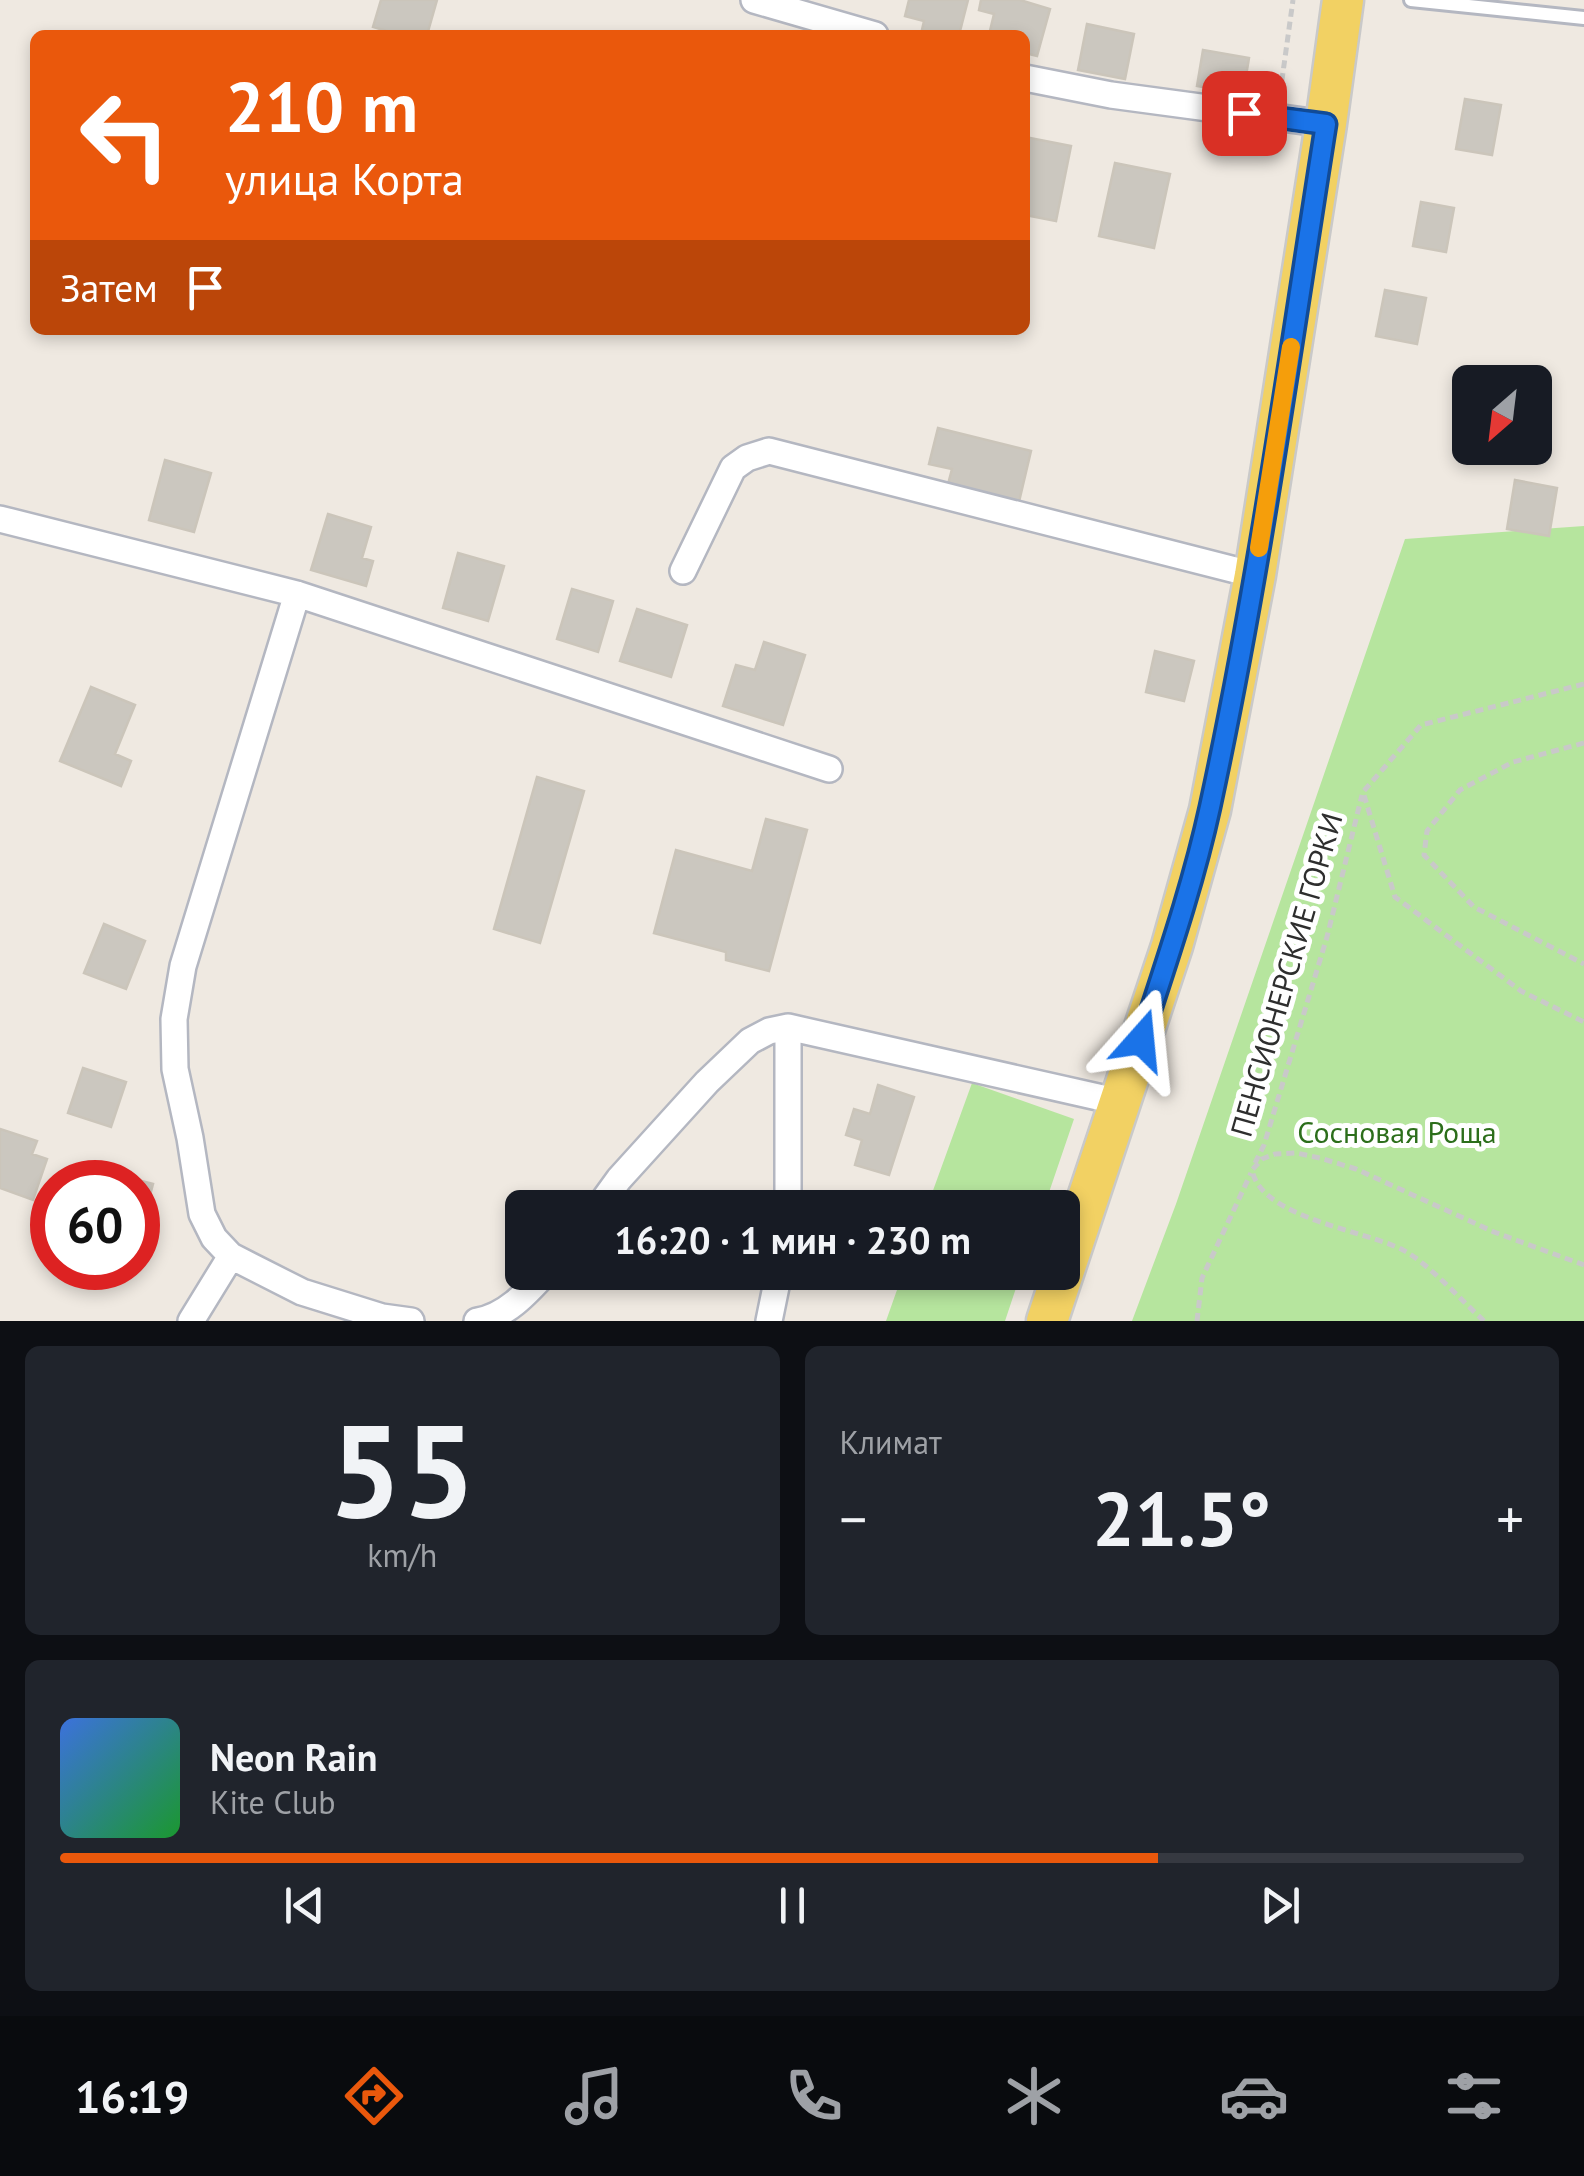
<!DOCTYPE html>
<html lang="ru">
<meta charset="utf-8">
<style>
body{margin:0;font-family:"PT Sans",sans-serif;background:#20242c;color:#f1f3f6;height:100vh;display:flex;flex-direction:column;font-size:38px;white-space:nowrap}
*{box-sizing:border-box;margin:0}
p{font-size:32px;color:#9ea1a6}
.icon{flex:none;width:55px;height:55px;fill:none;stroke:currentColor;stroke-width:2;stroke-linecap:round;stroke-linejoin:round}
.map{position:relative;height:1321px;overflow:hidden}
.panel{display:flex;flex-direction:column;gap:25px;padding:25px;background:#0d0f14;flex:1}
.panel>*{flex:none}
.top-card{position:absolute;left:30px;top:30px;width:1000px;height:305px;border-radius:15px;box-shadow:0 5px 15px #0003;background:#ea580c;color:#fff;overflow:hidden}
.needle{width:65px;rotate:208deg}
.buttons{position:absolute;left:1452px;top:365px;display:grid;gap:20px}
.buttons a{display:grid;place-items:center;width:100px;height:100px;border-radius:15px;background:#171b24;box-shadow:0 5px 15px #0003;font-size:50px}
.speed{position:absolute;left:30px;top:1160px;display:flex;gap:20px;font-size:50px;font-weight:700;text-align:center}
.speed>*{display:grid;place-content:center;width:130px;height:130px;border-radius:50%;background:#171b24;box-shadow:0 5px 15px #0003;line-height:1}
.speed .limit{border:15px solid #d22;background:#fff;color:#111}
.pin{position:absolute;display:grid;place-items:center;width:85px;height:85px;color:#fff;margin:-42px;border-radius:20px;box-shadow:0 5px 15px #0006}
.me{position:absolute;width:110px;margin:-55px;rotate:18deg;stroke-linejoin:round;filter:drop-shadow(0 0 8px #0008)}
.turn{display:flex;align-items:center;gap:35px;height:210px;padding:0 30px;font-size:45px}
.turn .icon{width:130px;height:130px;stroke-width:2.5}
.turn b{display:block;font-size:70px;line-height:85px}
.then{display:flex;align-items:center;height:95px;padding:0 30px;background:#0003;gap:20px;font-size:38px}
.big{font-size:75px;font-weight:800;line-height:1.1}
.panel .tile{flex:1;display:flex;flex-direction:column;justify-content:center;gap:15px;min-width:0;padding:0 35px;border-radius:15px;background:#20242c}
.panel .dial{align-items:center;gap:0}
.dial b{font-size:130px;line-height:1}
.song{display:flex;align-items:center;gap:30px}
.cover{width:120px;height:120px;border-radius:15px;background:linear-gradient(135deg,hsl(220 70% 55%),hsl(130 70% 35%))}
.played{height:10px;border-radius:5px;background:linear-gradient(90deg,#ea580c 75%,#363941 75%)}
.keys{display:flex;justify-content:space-around;direction:ltr}
.heat{display:flex;justify-content:space-between;align-items:center;font-size:55px;direction:ltr}
.panel .tiles{flex:1;display:grid;gap:25px;grid-template-columns:1fr 1fr}
.tile:last-child{grid-column:span 2}
.trip{position:absolute;left:505px;top:1190px;width:575px;height:100px;border-radius:15px;background:#171b24;box-shadow:0 5px 15px #0003;font-weight:800;line-height:100px;text-align:center}
.menu{display:flex;height:160px;justify-content:space-around;align-items:center;background:#090b0e;color:#9ea1a6}
.menu .icon{width:70px;height:70px}
.menu .current{color:#ea580c}
.menu b{font-size:45px;color:#f1f3f6}
.map>svg:first-child{display:block}
.green{fill:#b6e59e}
.building{fill:#cbc7bf;stroke:#cbc5ba;stroke-width:2.5}
.lines{fill:none;stroke-linecap:round;stroke-linejoin:round}
.service-casing{stroke:#b4b7c1;stroke-width:18}
.minor-casing{stroke:#b4b7c1;stroke-width:30}
.primary-casing{stroke:#c9c9c9;stroke-width:45}
.path{stroke:#c9c9c9;stroke-width:5;stroke-dasharray:8 5;stroke-linecap:butt}
.service{stroke:#fff;stroke-width:12}
.minor{stroke:#fff;stroke-width:25}
.primary{stroke:#f2d163;stroke-width:40}
.route-casing{stroke:#114b97;stroke-width:25}
.route{stroke:#1a73e8;stroke-width:18}
.slow{stroke:#f59e0b;stroke-width:18}
.labels{text-anchor:middle;stroke-width:10;stroke-linejoin:round;paint-order:stroke}
.street-label{font-size:30px;fill:#2e2e2e;stroke:#fff}
.park-label{font-size:30px;fill:#2c6e1b;stroke:#fff}
</style>
<div class="map">
<svg width="1584" height="1321" viewBox="0 0 1584 1321">
<rect width="100%" height="100%" fill="#efe9e1"/>
<path class="green" d="M 1584,526 L 1584,1321 L 1132,1321 L 1176,1204 L 1405,539 Z
M 972,1083 L 1074,1119 L 1044,1207 L 927,1207 Z
M 903,1273 L 903,1272 L 1021,1273 L 1005,1321 L 886,1321 Z"/>
<path class="building" d="M 381,0 L 437,0 L 427,35 L 400,35 L 373,27 Z
M 909,0 L 968,0 L 959,35 L 921,34 L 924,21 L 905,16 Z
M 981,0 L 1020,0 L 1050,9 L 1037,56 L 1025,53 L 1025,35 L 989,35 L 994,14 L 979,10 Z
M 1087,24 L 1134,34 L 1125,79 L 1078,70 Z
M 1203,50 L 1249,58 L 1243,94 L 1197,86 Z
M 1465,99 L 1501,105 L 1492,155 L 1456,149 Z
M 1025,137 L 1071,146 L 1056,221 L 1025,215 Z
M 1115,163 L 1170,174 L 1154,248 L 1099,236 Z
M 1421,202 L 1454,208 L 1446,252 L 1413,246 Z
M 1385,290 L 1426,298 L 1417,344 L 1376,336 Z
M 938,428 L 1031,451 L 1018,506 L 947,488 L 952,469 L 929,464 Z
M 165,460 L 211,473 L 194,532 L 149,520 Z
M 1515,480 L 1557,488 L 1549,536 L 1507,529 Z
M 328,514 L 371,527 L 362,558 L 373,561 L 366,586 L 311,570 Z
M 458,553 L 504,566 L 488,621 L 443,608 Z
M 572,589 L 613,601 L 598,652 L 557,639 Z
M 637,609 L 687,625 L 671,677 L 620,661 Z
M 764,642 L 805,655 L 783,725 L 723,706 L 736,665 L 755,670 Z
M 1155,651 L 1194,661 L 1184,701 L 1146,692 Z
M 91,687 L 135,705 L 115,754 L 131,761 L 121,786 L 60,761 Z
M 537,777 L 584,791 L 540,943 L 494,929 Z
M 766,819 L 807,830 L 769,971 L 726,960 L 726,952 L 654,933 L 676,850 L 752,871 Z
M 104,924 L 145,941 L 126,989 L 84,973 Z
M 83,1068 L 126,1082 L 111,1127 L 68,1113 Z
M 878,1085 L 914,1097 L 889,1175 L 855,1165 L 862,1140 L 846,1135 L 854,1109 L 870,1114 Z
M 0,1129 L 37,1141 L 32,1154 L 47,1159 L 33,1200 L 0,1188 Z
M 122,1176 L 153,1184 L 143,1222 L 138,1221 L 138,1182 L 120,1182 Z"/>
<g class="lines">
<defs>
<path id="service" d="M 1411,0 L 1584,18"/>
<path id="minor" d="M 754,0 L 875,35
M 1025,78 L 1111,95 L 1326,124
M 0,519 L 297,594 L 829,769
M 683,571 L 733,468 L 747,458 L 769,451 L 1255,575
M 297,594 L 183,966 L 174,1019 L 175,1069 L 190,1138 L 202,1214 L 214,1238 L 231,1256 L 302,1292 L 382,1317 L 411,1321
M 788,1027 L 788,1208
M 598,1208 L 619,1179 L 707,1082 L 750,1041 L 769,1031 L 788,1027 L 1120,1102
M 191,1321 L 231,1256
M 477,1321 C 505,1317 527,1293 546,1272
M 769,1321 L 779,1272"/>
<path id="primary" d="M 1047,1321 L 1172,946 L 1210,810 L 1255,575 L 1326,124 L 1343,0"/>
</defs>
<use href="#service" class="service-casing"/>
<use href="#minor" class="minor-casing"/>
<use href="#primary" class="primary-casing"/>
<path class="path" d="M 1280,94 L 1293,0
M 1584,684 L 1421,725 L 1363,792 L 1395,897 L 1521,991 L 1584,1022
M 1584,743 L 1513,762 L 1460,790 L 1427,831 L 1424,855 L 1474,907 L 1584,964
M 1255,1163 L 1264,1145 L 1327,937 L 1362,795
M 1197,1321 L 1202,1278 L 1251,1173
M 1484,1321 C 1462,1301 1428,1263 1403,1250 C 1364,1230 1261,1218 1252,1170 L 1262,1159 L 1275,1154 L 1296,1153 L 1320,1158 L 1356,1169 L 1494,1232 L 1584,1265"/>
<use href="#service" class="service"/>
<use href="#minor" class="minor"/>
<use href="#primary" class="primary"/>
</g>
<g class="lines">
<defs>
<path id="route" d="M 1141,1040 C 1166,963 1193,885 1210,807 C 1259,581 1290,352 1326,124 L 1244,113"/>
</defs>
<use href="#route" class="route-casing"/>
<use href="#route" class="route"/>
<path class="slow" d="M 1259,548 L 1291,347"/>
</g>
<g class="labels">
<g class="street-label">
<text transform="translate(1287 975) rotate(-74)" y="10">ПЕНСИОНЕРСКИЕ ГОРКИ</text>
</g>
<g class="park-label">
<text x="1397" y="1143">Сосновая Роща</text>
</g>
</g>
</svg>
<div class="buttons">
<a><svg class="needle" viewBox="-14 -14 28 28"><path d="M0-13l5 13h-10z" fill="#e53935"/><path d="M0 13l5-13h-10z" fill="#9ea1a6"/></svg></a>
</div>
<div class="speed"><div class="limit">60</div></div>
<div class="pin" style="left:1244px;top:113px;background:#d93025"><svg class="icon" aria-label="arrive" viewBox="0 0 24 24"><path d="M6 21V4h12l-3 4 3 4H6"/></svg></div>
<svg class="me" style="left:1141px;top:1040px" viewBox="-20 -20 40 40"><path d="M0-17L14 15 0 8-14 15z" fill="#1a73e8" stroke="#fff" stroke-width="4"/></svg>
<div class="trip">16:20 · 1 мин · 230 m</div>
<div class="top-card">
<div class="turn"><svg class="icon" aria-label="left" viewBox="0 0 24 24"><path d="M17 20v-9H6M10 6l-5 5 5 5"/></svg><div><b>210 m</b>улица Корта</div></div>
<div class="then">Затем<svg class="icon" aria-label="arrive" viewBox="0 0 24 24"><path d="M6 21V4h12l-3 4 3 4H6"/></svg></div>
</div>
</div>
<section class="panel">
<div class="tiles">
<div class="tile dial"><b>55</b><p>km/h</p></div>
<div class="tile"><p>Климат</p>
<div class="heat"><a>−</a><b class="big">21.5°</b><a>+</a></div>
</div>
<div class="tile">
<div class="song"><i class="cover"></i><div><b>Neon Rain</b><p>Kite Club</p></div></div>
<div class="played"></div>
<div class="keys"><svg class="icon" aria-label="previous" viewBox="0 0 24 24"><path d="M18 5L8 12l10 7zM5 5v14"/></svg><svg class="icon" aria-label="pause" viewBox="0 0 24 24"><path d="M8 5v14M16 5v14"/></svg><svg class="icon" aria-label="next" viewBox="0 0 24 24"><path d="M6 5l10 7-10 7zM19 5v14"/></svg></div>
</div>
</div>
</section>
<nav class="menu">
<b>16:19</b>
<svg class="icon current" aria-label="directions" viewBox="0 0 24 24"><path d="M12 3l9 9-9 9-9-9zM9 14v-3h6M13 9l2 2-2 2"/></svg>
<svg class="icon" aria-label="music" viewBox="0 0 24 24"><path d="M9 18V5l10-2v13"/><circle cx="6" cy="18" r="3"/><circle cx="16" cy="16" r="3"/></svg>
<svg class="icon" aria-label="phone" viewBox="0 0 24 24"><path d="M5 4h4l2 5-3 2q2 4 5 5l2-3 5 2v4C11 20 4 13 5 4z"/></svg>
<svg class="icon" aria-label="climate" viewBox="0 0 24 24"><path d="M12 3v18M4 7l16 10M4 17L20 7"/></svg>
<svg class="icon" aria-label="car" viewBox="0 0 24 24"><path d="M5 17H2v-5l4-1 3-4h7l3 4 3 1v5h-3M9 17h6M6 11h13"/><circle cx="7" cy="17" r="2"/><circle cx="17" cy="17" r="2"/></svg>
<svg class="icon" aria-label="filters" viewBox="0 0 24 24"><path d="M4 7h16M4 17h16"/><circle cx="9" cy="7" r="2"/><circle cx="15" cy="17" r="2"/></svg>
</nav>
